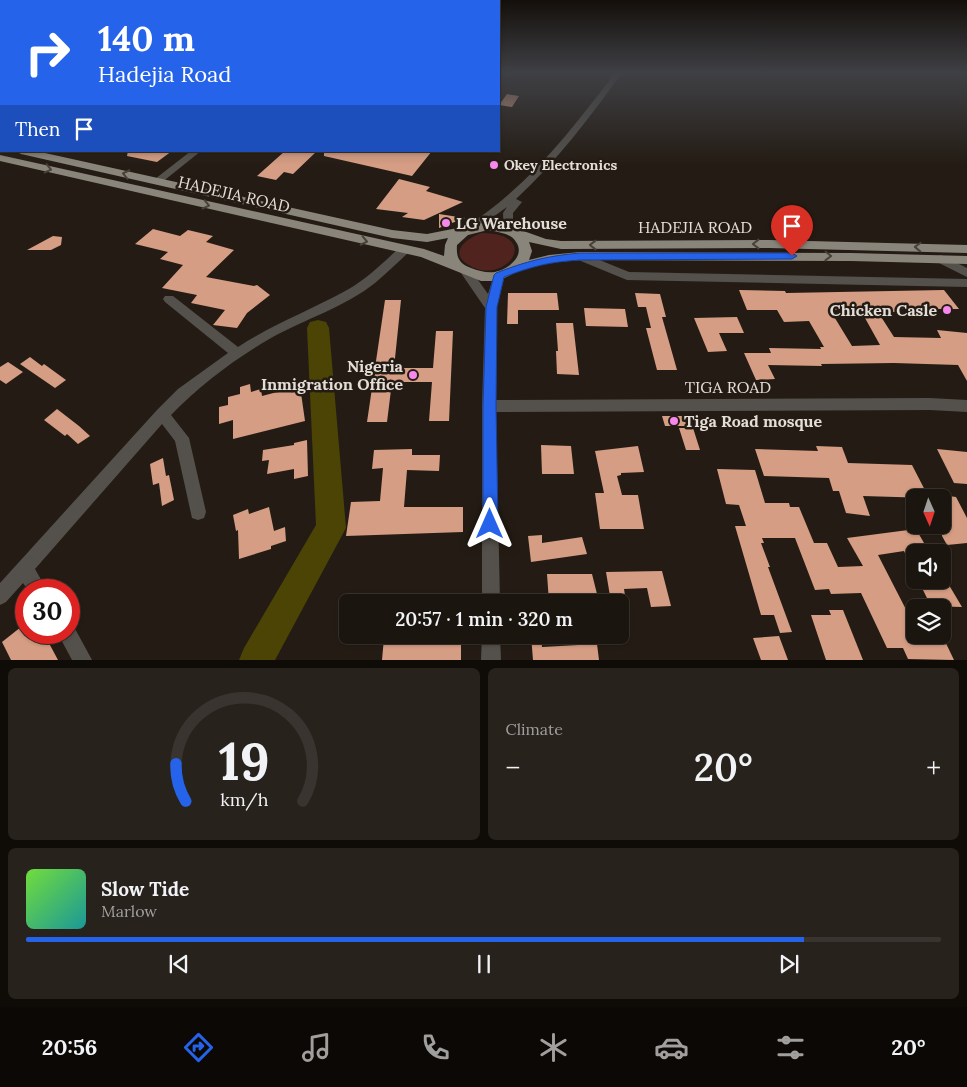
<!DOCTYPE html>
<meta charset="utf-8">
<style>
body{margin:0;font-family:Lora,serif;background:#28221d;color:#f1f3f6;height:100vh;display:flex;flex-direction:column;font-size:19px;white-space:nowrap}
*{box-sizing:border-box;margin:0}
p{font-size:16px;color:#a09f9e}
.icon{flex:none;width:28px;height:28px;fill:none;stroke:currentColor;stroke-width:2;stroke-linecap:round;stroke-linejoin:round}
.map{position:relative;height:660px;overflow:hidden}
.details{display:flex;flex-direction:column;gap:8px;padding:8px;background:#0f0c08;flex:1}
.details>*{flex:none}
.guide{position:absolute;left:0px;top:0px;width:500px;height:152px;box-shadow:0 1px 4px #0004,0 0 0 1px #39342f;background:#2563eb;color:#fff;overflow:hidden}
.needle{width:32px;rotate:177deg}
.tools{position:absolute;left:906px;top:489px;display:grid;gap:10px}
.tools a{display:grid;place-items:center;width:45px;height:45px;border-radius:8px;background:#1b150f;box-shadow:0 1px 4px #0004,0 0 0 1px #39342f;font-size:25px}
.speed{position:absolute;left:15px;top:579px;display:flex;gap:10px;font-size:25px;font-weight:700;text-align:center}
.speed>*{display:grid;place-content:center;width:65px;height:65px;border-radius:50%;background:#1b150f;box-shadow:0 1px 4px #0004,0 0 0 1px #39342f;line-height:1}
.speed .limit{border:8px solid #d22;background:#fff;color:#111}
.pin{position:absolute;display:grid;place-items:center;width:42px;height:42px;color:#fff;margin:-51px -21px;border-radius:50% 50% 50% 0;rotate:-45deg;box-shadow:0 0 5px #0007}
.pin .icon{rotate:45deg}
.me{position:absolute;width:55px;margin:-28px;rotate:0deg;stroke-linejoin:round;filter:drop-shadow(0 0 4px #0008)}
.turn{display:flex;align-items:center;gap:18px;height:105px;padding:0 15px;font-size:22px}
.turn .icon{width:65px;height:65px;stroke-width:2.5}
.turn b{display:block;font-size:35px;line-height:42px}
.then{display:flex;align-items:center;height:48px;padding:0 15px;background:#0003;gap:10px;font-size:19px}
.big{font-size:38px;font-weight:600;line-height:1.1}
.details .widget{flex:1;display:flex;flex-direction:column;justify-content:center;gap:8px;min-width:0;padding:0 18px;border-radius:8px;background:#28221d}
.details .dial{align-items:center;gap:0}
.dial svg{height:130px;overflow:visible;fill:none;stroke:#39342f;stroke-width:7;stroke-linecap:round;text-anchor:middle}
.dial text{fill:#f1f3f6;stroke:none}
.song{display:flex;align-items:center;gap:15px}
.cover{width:60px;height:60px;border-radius:8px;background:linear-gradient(135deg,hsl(100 70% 55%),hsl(180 70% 35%))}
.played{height:5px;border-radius:2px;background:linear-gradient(90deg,#2563eb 85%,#39342f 85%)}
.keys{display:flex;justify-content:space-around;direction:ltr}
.heat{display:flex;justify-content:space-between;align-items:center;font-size:28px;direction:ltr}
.details .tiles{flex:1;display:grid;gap:8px;grid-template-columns:1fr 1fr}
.widget:last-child{grid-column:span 2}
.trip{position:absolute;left:339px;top:594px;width:290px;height:50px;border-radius:8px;background:#1b150f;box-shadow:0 1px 4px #0004,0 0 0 1px #39342f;font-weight:600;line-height:50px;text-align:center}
.menu{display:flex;height:80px;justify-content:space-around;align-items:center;background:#0b0806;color:#a09f9e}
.menu .icon{width:35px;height:35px}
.menu .selected{color:#2563eb}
.menu b{font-size:22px;color:#f1f3f6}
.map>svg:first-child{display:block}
.green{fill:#50231f}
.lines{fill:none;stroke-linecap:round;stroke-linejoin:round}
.river{fill:#4b4405;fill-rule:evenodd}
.building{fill:#d59d83;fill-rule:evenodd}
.minor{fill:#54514c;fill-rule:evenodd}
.major{fill:#8a857a;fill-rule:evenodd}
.oneway{stroke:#484138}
.route{fill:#2563eb;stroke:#184099}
.poi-dot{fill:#f688ed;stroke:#241c14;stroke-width:2}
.labels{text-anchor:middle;stroke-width:5;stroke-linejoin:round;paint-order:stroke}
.far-poi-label{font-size:14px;font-weight:bold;fill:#e4ded8;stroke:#241c14;text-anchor:start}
.street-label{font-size:16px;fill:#e4ded8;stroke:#241c14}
.poi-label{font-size:16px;font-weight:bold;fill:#e4ded8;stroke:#241c14;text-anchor:start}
</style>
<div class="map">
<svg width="967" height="660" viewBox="0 0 967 660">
<rect width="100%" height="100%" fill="#241c14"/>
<path class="green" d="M 482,233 C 545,234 504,289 467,264 C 448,251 469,237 482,233 Z"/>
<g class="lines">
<path class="river" d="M 318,320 L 326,322 L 329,328 L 346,528 L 275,660 L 239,660 L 244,648 L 316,525 L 307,328 L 310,322 Z"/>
</g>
<path class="building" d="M 507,94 L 519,96 L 512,107 L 499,105 Z
M 128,151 L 172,151 L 157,162 L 127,156 Z
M 285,151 L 317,151 L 293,174 L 284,172 L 276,180 L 257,176 Z
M 324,151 L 432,151 L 412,176 L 324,156 Z
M 399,179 L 430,187 L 426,191 L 463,202 L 424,220 L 402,217 L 408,213 L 376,209 Z
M 439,214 L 465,218 L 439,228 Z
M 153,229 L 180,236 L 188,230 L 213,236 L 206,242 L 234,250 L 206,277 L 254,286 L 257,285 L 270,295 L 247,313 L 237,328 L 213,325 L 225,310 L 191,303 L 197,295 L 162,288 L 183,265 L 160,259 L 168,252 L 135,244 Z
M 53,236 L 62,237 L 61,245 L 51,250 L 27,250 Z
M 739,290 L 785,291 L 786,293 L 944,290 L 959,309 L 899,309 L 902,312 L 878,312 L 894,337 L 941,338 L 937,330 L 967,333 L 967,381 L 958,365 L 894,363 L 821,364 L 822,366 L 768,365 L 775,379 L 756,380 L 744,353 L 771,353 L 769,348 L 821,349 L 820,347 L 824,347 L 809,321 L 784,322 L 777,310 L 747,310 ZM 860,309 L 880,345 L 852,346 L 830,310 Z
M 508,293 L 557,293 L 559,310 L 518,310 L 518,324 L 507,324 Z
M 635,293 L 660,294 L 666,317 L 662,317 L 677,370 L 657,370 L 646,328 L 651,328 L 646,307 L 638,307 Z
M 385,300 L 401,300 L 394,368 L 433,368 L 436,331 L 453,331 L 449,421 L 429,421 L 432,382 L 392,382 L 387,422 L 367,422 Z
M 584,308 L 625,309 L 628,327 L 586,326 Z
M 737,317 L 744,333 L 719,333 L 727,351 L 708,352 L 694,318 Z
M 556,323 L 573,323 L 579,375 L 557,374 L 556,351 L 558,351 Z
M 30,357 L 42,366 L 44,364 L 66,380 L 55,388 L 20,364 Z
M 8,362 L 23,372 L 6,384 L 0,380 L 0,367 Z
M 250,384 L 251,392 L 261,389 L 262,396 L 300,386 L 305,421 L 233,439 L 233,420 L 219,424 L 219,407 L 228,405 L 228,397 L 240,394 L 240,387 Z
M 57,409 L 79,426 L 90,436 L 78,444 L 67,434 L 65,436 L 44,420 Z
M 662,416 L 684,416 L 687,426 L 665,426 Z
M 679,428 L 693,428 L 700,450 L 686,450 Z
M 307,440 L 308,476 L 294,479 L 294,469 L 267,474 L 269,460 L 262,461 L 263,450 L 294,445 L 294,443 Z
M 541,445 L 571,446 L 574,474 L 542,474 Z
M 638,446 L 644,472 L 621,473 L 621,475 L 617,476 L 622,495 L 638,495 L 644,529 L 600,529 L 595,493 L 604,493 L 595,451 Z
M 816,446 L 842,447 L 848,463 L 912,465 L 929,498 L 863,496 L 870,516 L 846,513 L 839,491 L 833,491 L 829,478 L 764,476 L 755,449 L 818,451 Z
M 412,449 L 412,455 L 440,455 L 439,471 L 407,470 L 404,507 L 463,507 L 463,532 L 346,536 L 351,502 L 380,501 L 383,468 L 372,469 L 374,450 Z
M 937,449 L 967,452 L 967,484 L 954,483 Z
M 163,458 L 166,476 L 169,475 L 174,500 L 162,506 L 159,483 L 153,485 L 150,464 Z
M 717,469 L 755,470 L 765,503 L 789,503 L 790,507 L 799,507 L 814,543 L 827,543 L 838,567 L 863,566 L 847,538 L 916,529 L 924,543 L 915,544 L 915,574 L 904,551 L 878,555 L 915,627 L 915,635 L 942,635 L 954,660 L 908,659 L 903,648 L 887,648 L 861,593 L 831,594 L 829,589 L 815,590 L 795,538 L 762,538 L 764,543 L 761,543 L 770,567 L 768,567 L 792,632 L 780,633 L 774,615 L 761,615 L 735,526 L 746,526 L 739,505 L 726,504 Z
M 942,495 L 956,497 L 967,518 L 967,543 L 947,545 L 942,536 Z
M 269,507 L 274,531 L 285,527 L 286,541 L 271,546 L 271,549 L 239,559 L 238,530 L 236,531 L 233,515 L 248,509 L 249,514 Z
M 542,535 L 542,543 L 582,537 L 587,554 L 531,562 L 528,536 Z
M 662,571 L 671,606 L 651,607 L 647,588 L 624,589 L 626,602 L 611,602 L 606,572 Z
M 547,574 L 592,574 L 599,602 L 549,602 Z
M 918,580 L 946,580 L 962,607 L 931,606 Z
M 829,610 L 843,610 L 863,660 L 826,660 L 811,615 L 831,615 Z
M 26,623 L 26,632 L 43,632 L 58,660 L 11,660 L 2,642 Z
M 531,635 L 541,635 L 542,647 L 597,644 L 599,660 L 533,660 Z
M 779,636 L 788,660 L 761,660 L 753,638 Z
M 461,637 L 461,660 L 382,660 L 384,638 Z"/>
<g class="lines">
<path class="minor" d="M 615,73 L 622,73 C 590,117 556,162 516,199 L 522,202 L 513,213 L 513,233 L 509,234 L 504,231 L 503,213 L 507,207 L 472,232 L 464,232 L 463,230 L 464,228 C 528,187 569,133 615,73 Z
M 191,151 L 201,151 L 161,183 L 155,183 L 155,179 Z
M 405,245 L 410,249 L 409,252 C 398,262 387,273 375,283 C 345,307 305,319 271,338 C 235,359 200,385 171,415 L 189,438 L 206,512 L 204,518 L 198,520 L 192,518 L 175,441 L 162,424 L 35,569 L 47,590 L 28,590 L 23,583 L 6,602 L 0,605 L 0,583 L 157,410 L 178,389 L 228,353 L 165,302 L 163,299 L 165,296 L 173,296 L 238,347 C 273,324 311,310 347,290 C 368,278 384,262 401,246 Z
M 580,252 L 629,272 L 967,279 L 967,287 L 627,280 L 576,259 L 575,256 L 576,253 Z
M 941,255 L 967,268 L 967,277 L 937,262 L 935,259 L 937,256 Z
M 467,269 L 471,270 L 488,294 L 495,272 L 499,271 L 505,275 L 497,307 L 496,400 L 930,398 L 967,400 L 967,412 L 930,410 L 496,412 L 500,602 L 482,602 L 482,406 L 485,308 L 461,273 Z
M 69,624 L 73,625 L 92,660 L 72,660 L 57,632 L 69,632 Z
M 482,635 L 500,635 L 501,660 L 481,660 Z"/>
<path class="major" d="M 0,143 L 1,143 L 1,150 L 0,150 Z
M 16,151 L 36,151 L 392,230 L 427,234 L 488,222 L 515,228 L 546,239 L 561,241 L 769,240 L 967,245 L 967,253 L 769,248 L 561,249 L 529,242 L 532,251 L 529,260 L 549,255 L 580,252 L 851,253 L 967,256 L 967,264 L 851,261 L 580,260 L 549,263 L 519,271 L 498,281 L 481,281 L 421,257 L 0,161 L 0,155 L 424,249 L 444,256 L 445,245 L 448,238 L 427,242 L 392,238 L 21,154 ZM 488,230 C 497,232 511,233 516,242 C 526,256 507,270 495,272 C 486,273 479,271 471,268 C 459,264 456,257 457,245 L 468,235 Z"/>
</g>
<defs><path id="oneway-chevron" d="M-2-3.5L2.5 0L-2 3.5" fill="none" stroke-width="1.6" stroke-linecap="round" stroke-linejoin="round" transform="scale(1.25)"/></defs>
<g class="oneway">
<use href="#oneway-chevron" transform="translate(48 169) rotate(13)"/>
<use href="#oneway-chevron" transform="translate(126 174) rotate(-168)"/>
<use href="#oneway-chevron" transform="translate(206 205) rotate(13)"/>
<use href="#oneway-chevron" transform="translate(364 241) rotate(12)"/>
<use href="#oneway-chevron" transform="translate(756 244) rotate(180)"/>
<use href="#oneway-chevron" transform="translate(593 245) rotate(180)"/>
<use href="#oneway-chevron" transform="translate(918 247) rotate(-178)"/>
<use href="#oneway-chevron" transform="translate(828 256) rotate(1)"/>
</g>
<linearGradient id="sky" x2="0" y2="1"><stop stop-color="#140f0b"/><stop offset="0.44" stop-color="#3f4045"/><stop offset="1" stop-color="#3f4045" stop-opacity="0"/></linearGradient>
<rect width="967" height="165" fill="url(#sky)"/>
<path class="route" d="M 580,253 L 792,253 L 797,256 L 792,259 L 580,260 C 549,262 533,266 504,277 L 497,307 L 496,406 L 498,524 L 495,529 L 490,531 L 485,529 L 483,524 L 483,406 L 486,307 L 494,275 L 496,273 C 527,261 547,256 580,253 Z"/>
<g class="poi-dot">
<circle cx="494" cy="165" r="5"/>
<circle cx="446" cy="223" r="5"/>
<circle cx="947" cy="310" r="5"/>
<circle cx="413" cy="375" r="5"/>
<circle cx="674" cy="421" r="5"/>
</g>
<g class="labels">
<g class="far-poi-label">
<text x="504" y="170">Okey Electronics</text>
</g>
<g class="street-label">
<text transform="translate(234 194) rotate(13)" y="6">HADEJIA ROAD</text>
<text x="695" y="233">HADEJIA ROAD</text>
<text x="728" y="393">TIGA ROAD</text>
</g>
<g class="poi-label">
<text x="456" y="229">LG Warehouse</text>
<text x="937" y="316" text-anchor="end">Chicken Casle</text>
<text x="403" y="372" text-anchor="end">Nigeria<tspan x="403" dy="18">Inmigration Office</tspan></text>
<text x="684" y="427">Tiga Road mosque</text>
</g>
</g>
</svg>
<div class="tools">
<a><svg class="needle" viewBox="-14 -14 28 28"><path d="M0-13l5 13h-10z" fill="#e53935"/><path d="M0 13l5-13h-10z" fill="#a09f9e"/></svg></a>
<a><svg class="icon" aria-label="sound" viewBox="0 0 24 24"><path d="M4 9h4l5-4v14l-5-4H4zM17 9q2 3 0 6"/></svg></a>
<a><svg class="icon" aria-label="layers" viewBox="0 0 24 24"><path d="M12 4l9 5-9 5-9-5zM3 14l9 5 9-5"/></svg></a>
</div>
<div class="speed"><div class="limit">30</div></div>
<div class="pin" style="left:792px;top:256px;background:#d93025"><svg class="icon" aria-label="arrive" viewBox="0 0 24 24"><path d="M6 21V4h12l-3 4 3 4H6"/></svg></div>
<svg class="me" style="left:490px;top:524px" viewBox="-20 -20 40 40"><path d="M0-17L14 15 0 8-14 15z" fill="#2563eb" stroke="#fff" stroke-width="4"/></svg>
<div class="trip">20:57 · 1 min · 320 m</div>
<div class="guide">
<div class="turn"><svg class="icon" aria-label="right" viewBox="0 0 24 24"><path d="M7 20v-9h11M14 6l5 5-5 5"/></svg><div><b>140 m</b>Hadejia Road</div></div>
<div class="then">Then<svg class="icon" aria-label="arrive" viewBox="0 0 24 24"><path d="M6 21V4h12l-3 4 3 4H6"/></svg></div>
</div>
</div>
<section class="details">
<div class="tiles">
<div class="widget dial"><svg viewBox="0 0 100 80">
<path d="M14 69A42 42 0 1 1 86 69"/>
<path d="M14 69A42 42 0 0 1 8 46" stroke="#2563eb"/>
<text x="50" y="56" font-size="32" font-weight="700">19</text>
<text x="50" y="72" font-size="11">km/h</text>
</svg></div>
<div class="widget"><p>Climate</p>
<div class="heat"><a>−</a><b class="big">20°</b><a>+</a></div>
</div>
<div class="widget">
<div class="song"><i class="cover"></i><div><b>Slow Tide</b><p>Marlow</p></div></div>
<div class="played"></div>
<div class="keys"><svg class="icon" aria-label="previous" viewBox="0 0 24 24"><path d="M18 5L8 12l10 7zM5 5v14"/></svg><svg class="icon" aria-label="pause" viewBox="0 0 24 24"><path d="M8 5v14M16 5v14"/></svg><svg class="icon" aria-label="next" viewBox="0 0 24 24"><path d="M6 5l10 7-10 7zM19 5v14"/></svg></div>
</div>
</div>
</section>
<nav class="menu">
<b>20:56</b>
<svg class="icon selected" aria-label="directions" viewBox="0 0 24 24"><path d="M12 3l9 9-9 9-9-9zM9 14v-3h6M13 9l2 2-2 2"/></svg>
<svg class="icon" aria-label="music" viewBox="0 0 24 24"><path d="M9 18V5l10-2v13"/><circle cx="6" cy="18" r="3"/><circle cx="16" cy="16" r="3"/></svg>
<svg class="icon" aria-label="phone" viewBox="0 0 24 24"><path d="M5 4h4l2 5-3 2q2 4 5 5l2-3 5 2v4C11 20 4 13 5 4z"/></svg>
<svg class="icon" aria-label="climate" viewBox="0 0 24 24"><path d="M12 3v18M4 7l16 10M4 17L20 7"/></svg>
<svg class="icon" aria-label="car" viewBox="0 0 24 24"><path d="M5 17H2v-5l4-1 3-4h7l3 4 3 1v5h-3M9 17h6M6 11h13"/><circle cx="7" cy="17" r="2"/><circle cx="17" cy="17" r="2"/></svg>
<svg class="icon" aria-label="filters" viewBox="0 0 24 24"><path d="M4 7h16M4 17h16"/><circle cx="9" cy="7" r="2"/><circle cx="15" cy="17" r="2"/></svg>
<b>20°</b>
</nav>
